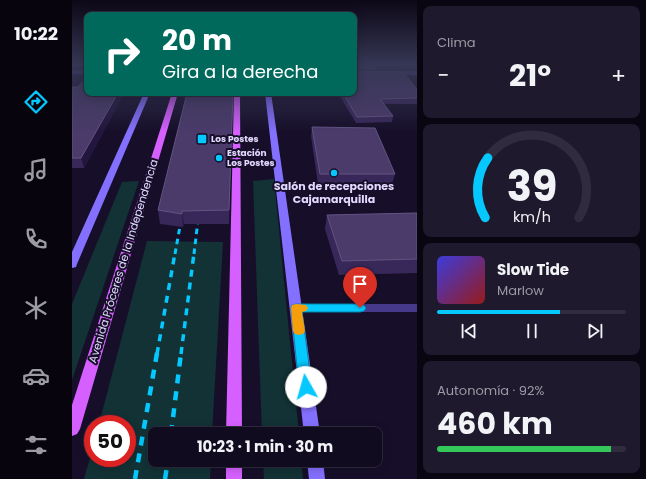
<!DOCTYPE html>
<html lang="es">
<meta charset="utf-8">
<style>
body{margin:0;font-family:Poppins,sans-serif;background:#1e192d;color:#f1f3f6;height:100vh;display:flex;flex-direction:column;font-size:15px;white-space:nowrap}
*{box-sizing:border-box;margin:0}
p{font-size:13px;color:#9c9ba5}
.icon{flex:none;width:22px;height:22px;fill:none;stroke:currentColor;stroke-width:2;stroke-linecap:round;stroke-linejoin:round}
.map{position:relative;flex:1;overflow:hidden}
.side{display:flex;flex-direction:column;gap:6px;padding:6px;background:#090612;width:229px}
.side>*{flex:none}
.hud{position:absolute;left:12px;top:12px;width:273px;height:84px;border-radius:8px;box-shadow:0 2px 10px #0003,0 0 0 1px #302b3e;background:#00695c;color:#fff;overflow:hidden}
.speed{position:absolute;left:12px;top:415px;display:flex;gap:8px;font-size:20px;font-weight:700;text-align:center}
.speed>*{display:grid;place-content:center;width:52px;height:52px;border-radius:50%;background:#110b20;box-shadow:0 2px 10px #0003,0 0 0 1px #302b3e;line-height:1}
.speed .limit{border:6px solid #d22;background:#fff;color:#111}
.pin{position:absolute;display:grid;place-items:center;width:34px;height:34px;color:#fff;margin:-41px -17px;border-radius:50% 50% 50% 0;rotate:-45deg;box-shadow:0 0 4px #0007}
.pin .icon{rotate:45deg}
.me{position:absolute;width:44px;margin:-22px;rotate:353deg;stroke-linejoin:round;filter:drop-shadow(0 0 3px #0008)}
.turn{display:flex;align-items:center;gap:14px;height:84px;padding:0 12px;font-size:18px}
.turn .icon{width:52px;height:52px;stroke-width:2.5}
.turn b{display:block;font-size:28px;line-height:34px}
.big{font-size:30px;font-weight:700;line-height:1.1}
.side .card{flex:1;display:flex;flex-direction:column;justify-content:center;gap:6px;min-width:0;padding:0 14px;border-radius:8px;background:#1e192d}
.side .dial{align-items:center;gap:0}
.dial svg{height:104px;overflow:visible;fill:none;stroke:#302b3e;stroke-width:7;stroke-linecap:round;text-anchor:middle}
.dial text{fill:#f1f3f6;stroke:none}
.song{display:flex;align-items:center;gap:12px}
.cover{width:48px;height:48px;border-radius:6px;background:linear-gradient(135deg,hsl(240 70% 55%),hsl(0 70% 35%))}
.played{height:4px;border-radius:2px;background:linear-gradient(90deg,#05c8ff 65%,#302b3e 65%)}
.keys{display:flex;justify-content:space-around;direction:ltr}
.heat{display:flex;justify-content:space-between;align-items:center;font-size:22px;direction:ltr}
.charge{height:6px;border-radius:3px;background:linear-gradient(90deg,#34c759 92%,#302b3e 0)}
.trip{position:absolute;left:76px;top:427px;width:234px;height:40px;border-radius:8px;background:#110b20;box-shadow:0 2px 10px #0003,0 0 0 1px #302b3e;font-weight:700;line-height:40px;text-align:center}
main{display:flex;flex:1;min-height:0}
.tabs{display:flex;flex-direction:column;width:72px;justify-content:space-around;align-items:center;background:#07040d;color:#9c9ba5}
.tabs .icon{width:28px;height:28px}
.tabs .active{color:#05c8ff}
.tabs b{font-size:18px;color:#f1f3f6}
.map>svg:first-child{display:block}
.green{fill:#123235}
.lines{fill:none;stroke-linecap:round;stroke-linejoin:round}
.street{fill:#46398b;fill-rule:evenodd}
.secondary{fill:#8470ff;fill-rule:evenodd}
.primary{fill:#d660ff;fill-rule:evenodd}
.rail-far2{stroke:#05c8ff;stroke-width:3;stroke-dasharray:5.5 4.5;stroke-linecap:butt}
.rail-far1{stroke:#05c8ff;stroke-width:3.5;stroke-dasharray:7 6;stroke-linecap:butt}
.rail{stroke:#05c8ff;stroke-width:4.5;stroke-dasharray:9 8;stroke-linecap:butt}
.wall{fill:#382859}
.shaded-wall{fill:#23163e}
.building{fill:#4a3b6a;stroke:#625482}
.route{fill:#05c8ff;stroke:#0382a6}
.slow{fill:#f59e0b}
.poi-dot{fill:#05c8ff;stroke:#170f2a;stroke-width:1.5}
.labels{text-anchor:middle;stroke-width:4;stroke-linejoin:round;paint-order:stroke}
.far-poi-label{font-size:9px;font-weight:bold;fill:#e2d9ff;stroke:#170f2a;text-anchor:start}
.poi-label{font-size:11px;font-weight:bold;fill:#e2d9ff;stroke:#170f2a}
.street-label{font-size:11px;fill:#e2d9ff;stroke:#170f2a}
</style>
<main>
<nav class="tabs">
<b>10:22</b>
<svg class="icon active" aria-label="directions" viewBox="0 0 24 24"><path d="M12 3l9 9-9 9-9-9zM9 14v-3h6M13 9l2 2-2 2"/></svg>
<svg class="icon" aria-label="music" viewBox="0 0 24 24"><path d="M9 18V5l10-2v13"/><circle cx="6" cy="18" r="3"/><circle cx="16" cy="16" r="3"/></svg>
<svg class="icon" aria-label="phone" viewBox="0 0 24 24"><path d="M5 4h4l2 5-3 2q2 4 5 5l2-3 5 2v4C11 20 4 13 5 4z"/></svg>
<svg class="icon" aria-label="climate" viewBox="0 0 24 24"><path d="M12 3v18M4 7l16 10M4 17L20 7"/></svg>
<svg class="icon" aria-label="car" viewBox="0 0 24 24"><path d="M5 17H2v-5l4-1 3-4h7l3 4 3 1v5h-3M9 17h6M6 11h13"/><circle cx="7" cy="17" r="2"/><circle cx="17" cy="17" r="2"/></svg>
<svg class="icon" aria-label="filters" viewBox="0 0 24 24"><path d="M4 7h16M4 17h16"/><circle cx="9" cy="7" r="2"/><circle cx="15" cy="17" r="2"/></svg>
</nav>
<div class="map">
<svg width="345" height="479" viewBox="0 0 345 479">
<rect width="100%" height="100%" fill="#170f2a"/>
<path class="green" d="M 202,179 L 227,434 L 190,434 L 181,181 Z
M 67,181 L 0,380 L 0,304 L 50,182 Z
M 75,241 L 151,242 L 140,434 L 83,434 L 83,460 L 139,460 L 138,479 L 12,479 L 21,447 L 21,458 L 55,458 L 55,424 L 27,424 Z
M 191,460 L 229,460 L 231,479 L 192,479 Z"/>
<g class="lines">
<path class="street" d="M 0,70 L 15,70 L 15,74 L 0,74 Z
M 319,71 L 345,71 L 345,75 L 317,74 L 316,73 Z
M 224,304 L 345,304 L 345,312 L 224,312 L 220,311 L 218,308 L 220,305 Z"/>
<path class="secondary" d="M 72,93 L 78,93 L 5,264 L 4,267 L 0,268 L 0,252 Z
M 193,93 L 199,93 L 248,434 L 232,434 Z
M 235,460 L 251,460 L 253,479 L 237,479 Z"/>
<path class="primary" d="M 100,93 L 106,93 L 8,429 L 5,434 L 0,436 L 0,405 Z
M 162,93 L 168,93 L 170,434 L 154,434 Z
M 154,460 L 170,460 L 170,479 L 154,479 Z"/>
<path class="rail-far2" d="M 103,254 L 110,215
M 122,254 L 127,212"/>
<path class="rail-far1" d="M 85,354 L 103,253
M 109,354 L 122,253"/>
<path class="rail" d="M 99,434 L 109,353
M 63,479 L 85,353
M 93,479 L 96,460"/>
</g>
<path class="wall" d="M 282,65 L 305,65 L 304,70 L 282,70 Z
M 0,87 L 15,93 L 52,93 L 12,168 L 0,168 Z
M 345,89 L 345,104 L 312,104 L 321,116 L 320,122 L 284,123 L 266,93 L 282,93 Z
M 161,93 L 157,224 L 112,224 L 111,227 L 88,224 L 86,210 Z
M 240,127 L 323,174 L 320,184 L 246,184 L 239,136 Z
M 345,213 L 345,273 L 267,275 L 253,229 L 255,215 Z"/>
<path class="shaded-wall" d="M 46,93 L 52,93 L 12,168 L 9,158 Z
M 161,93 L 157,224 L 157,210 Z
M 110,211 L 112,224 L 111,227 L 110,214 Z"/>
<path class="building" d="M 282,71 L 331,72 L 345,89 L 345,98 L 308,99 L 321,116 L 285,117 L 271,93 L 282,93 Z
M 15,77 L 15,93 L 46,93 L 9,158 L 0,158 L 0,87 L 6,87 Z
M 115,93 L 161,93 L 157,210 L 110,211 L 110,214 L 86,210 Z
M 240,127 L 303,128 L 323,174 L 248,174 Z
M 345,213 L 345,259 L 270,261 L 255,215 Z"/>
<linearGradient id="sky" x2="0" y2="1"><stop stop-color="#0d0817"/><stop offset="0.49" stop-color="#363755"/><stop offset="1" stop-color="#363755" stop-opacity="0"/></linearGradient>
<rect width="345" height="132" fill="url(#sky)"/>
<path class="route" d="M 224,304 L 288,304 L 292,305 L 294,308 L 292,311 L 288,312 L 230,312 L 240,387 L 238,391 L 234,393 L 229,391 L 227,387 L 219,308 L 220,305 Z"/>
<path class="slow" d="M 224,304 L 234,305 L 236,308 L 234,311 L 230,312 L 233,331 L 231,334 L 227,335 L 223,334 L 221,331 L 219,308 L 220,305 Z"/>
<g class="poi-dot">
<rect x="125" y="134" width="10" height="10" rx="2"/>
<circle cx="147" cy="158" r="4"/>
<circle cx="262" cy="173" r="4"/>
</g>
<g class="labels">
<g class="far-poi-label">
<text x="139" y="142">Los Postes</text>
<text x="155" y="156">Estación<tspan x="155" dy="10">Los Postes</tspan></text>
</g>
<g class="poi-label">
<text x="262" y="190">Salón de recepciones<tspan x="262" dy="13">Cajamarquilla</tspan></text>
</g>
<g class="street-label">
<text transform="translate(51 261) rotate(-73)" y="4">Avenida Próceres de la Independencia</text>
</g>
</g>
</svg>
<div class="speed"><div class="limit">50</div></div>
<div class="pin" style="left:288px;top:308px;background:#d93025"><svg class="icon" aria-label="arrive" viewBox="0 0 24 24"><path d="M6 21V4h12l-3 4 3 4H6"/></svg></div>
<svg class="me" style="left:234px;top:387px" viewBox="-20 -20 40 40"><circle r="19" fill="#fff"/><path d="M0-13L10 11 0 6-10 11z" fill="#05c8ff"/></svg>
<div class="trip">10:23 · 1 min · 30 m</div>
<div class="hud">
<div class="turn"><svg class="icon" aria-label="right" viewBox="0 0 24 24"><path d="M7 20v-9h11M14 6l5 5-5 5"/></svg><div><b>20 m</b>Gira a la derecha</div></div>
</div>
</div>
<section class="side">
<div class="card"><p>Clima</p>
<div class="heat"><a>−</a><b class="big">21°</b><a>+</a></div>
</div>
<div class="card dial"><svg viewBox="0 0 100 80">
<path d="M14 69A42 42 0 1 1 86 69"/>
<path d="M14 69A42 42 0 0 1 16 23" stroke="#05c8ff"/>
<text x="50" y="56" font-size="32" font-weight="700">39</text>
<text x="50" y="72" font-size="11">km/h</text>
</svg></div>
<div class="card">
<div class="song"><i class="cover"></i><div><b>Slow Tide</b><p>Marlow</p></div></div>
<div class="played"></div>
<div class="keys"><svg class="icon" aria-label="previous" viewBox="0 0 24 24"><path d="M18 5L8 12l10 7zM5 5v14"/></svg><svg class="icon" aria-label="pause" viewBox="0 0 24 24"><path d="M8 5v14M16 5v14"/></svg><svg class="icon" aria-label="next" viewBox="0 0 24 24"><path d="M6 5l10 7-10 7zM19 5v14"/></svg></div>
</div>
<div class="card"><p>Autonomía · 92%</p><b class="big">460 km</b><div class="charge"></div></div>
</section>
</main>
